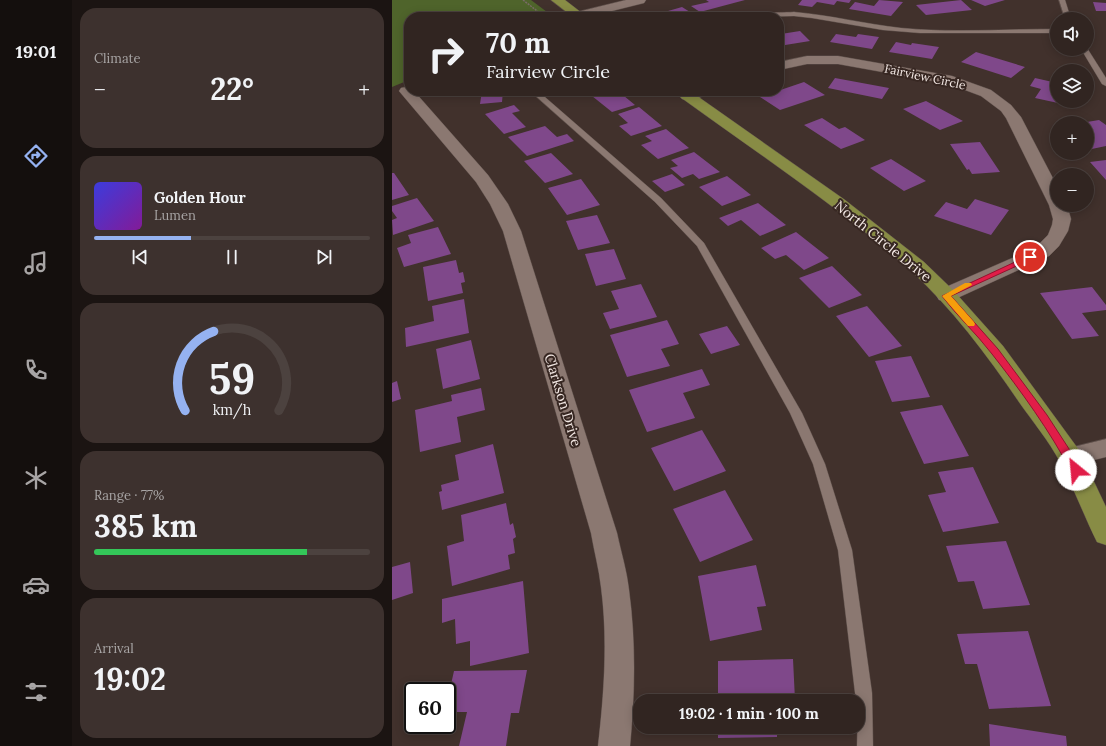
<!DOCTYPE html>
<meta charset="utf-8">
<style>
body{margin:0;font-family:Lora,serif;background:#3d312e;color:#f1f3f6;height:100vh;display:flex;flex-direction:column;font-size:15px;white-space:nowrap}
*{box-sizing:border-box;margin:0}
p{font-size:13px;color:#a8a5a5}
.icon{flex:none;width:22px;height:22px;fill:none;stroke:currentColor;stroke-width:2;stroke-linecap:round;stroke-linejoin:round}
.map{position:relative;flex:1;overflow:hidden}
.panel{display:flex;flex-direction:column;gap:8px;padding:8px;background:#1b1412;width:320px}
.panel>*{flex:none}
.guide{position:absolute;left:12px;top:12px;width:380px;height:84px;border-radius:16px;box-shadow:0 2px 10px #0003,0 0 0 1px #4c423f;background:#312521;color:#f1f3f6;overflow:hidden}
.buttons{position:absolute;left:658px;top:12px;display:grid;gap:8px}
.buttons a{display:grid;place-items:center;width:44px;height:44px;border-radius:50%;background:#312521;box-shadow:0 2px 10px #0003,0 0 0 1px #4c423f;font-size:20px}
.speed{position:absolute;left:12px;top:682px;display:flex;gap:8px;font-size:20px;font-weight:700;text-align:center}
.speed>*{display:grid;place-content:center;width:52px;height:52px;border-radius:50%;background:#312521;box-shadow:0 2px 10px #0003,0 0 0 1px #4c423f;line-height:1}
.speed .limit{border:2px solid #111;border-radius:6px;background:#fff;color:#111}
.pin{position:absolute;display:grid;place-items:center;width:34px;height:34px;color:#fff;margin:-17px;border:2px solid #fff;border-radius:50%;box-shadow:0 1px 4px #0007}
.me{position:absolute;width:44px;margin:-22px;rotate:332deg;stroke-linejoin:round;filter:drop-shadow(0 0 3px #0008)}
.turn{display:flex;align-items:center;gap:14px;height:84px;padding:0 16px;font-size:18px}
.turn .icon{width:52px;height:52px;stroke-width:2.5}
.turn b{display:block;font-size:28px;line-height:34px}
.big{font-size:30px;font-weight:700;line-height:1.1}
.panel .widget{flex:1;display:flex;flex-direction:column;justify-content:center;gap:6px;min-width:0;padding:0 14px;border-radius:16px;background:#3d312e}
.panel .dial{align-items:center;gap:0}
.dial svg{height:104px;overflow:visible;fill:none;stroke:#4c423f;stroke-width:7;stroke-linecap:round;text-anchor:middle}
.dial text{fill:#f1f3f6;stroke:none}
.song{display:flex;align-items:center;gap:12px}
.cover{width:48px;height:48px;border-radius:6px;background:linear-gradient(135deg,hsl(240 70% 55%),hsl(290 70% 35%))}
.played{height:4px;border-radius:2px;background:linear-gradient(90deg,#95b2f1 35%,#4c423f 35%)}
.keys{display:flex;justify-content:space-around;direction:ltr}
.heat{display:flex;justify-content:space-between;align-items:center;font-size:22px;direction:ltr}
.charge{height:6px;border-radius:3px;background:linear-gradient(90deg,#34c759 77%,#4c423f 0)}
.trip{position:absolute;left:241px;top:694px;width:232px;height:40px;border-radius:16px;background:#312521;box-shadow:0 2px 10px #0003,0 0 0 1px #4c423f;font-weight:700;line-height:40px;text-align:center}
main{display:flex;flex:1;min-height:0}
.tabs{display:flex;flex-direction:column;width:72px;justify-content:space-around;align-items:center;background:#140f0d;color:#a8a5a5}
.tabs .icon{width:28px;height:28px}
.tabs .current{color:#95b2f1}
.tabs b{font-size:18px;color:#f1f3f6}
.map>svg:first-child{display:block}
.green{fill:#4f642b}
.building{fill:#7f488a}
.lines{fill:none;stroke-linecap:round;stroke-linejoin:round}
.service-casing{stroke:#5d4f4a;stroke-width:1}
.minor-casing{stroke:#5d4f4a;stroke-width:1}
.primary-casing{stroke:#5d4f4a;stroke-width:1}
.path{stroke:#7a6c67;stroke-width:1.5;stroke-dasharray:2 1;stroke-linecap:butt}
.service{fill:#8b7871;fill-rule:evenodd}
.minor{fill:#8b7871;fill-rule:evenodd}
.primary{fill:#888c45;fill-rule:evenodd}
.route{fill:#e11d48;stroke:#92132f}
.slow{fill:#f59e0b}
.labels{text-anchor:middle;stroke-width:4;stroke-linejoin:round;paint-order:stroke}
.far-street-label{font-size:12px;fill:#f3e8e4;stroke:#372722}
.street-label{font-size:14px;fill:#f3e8e4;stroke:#372722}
</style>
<main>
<nav class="tabs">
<b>19:01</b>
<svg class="icon current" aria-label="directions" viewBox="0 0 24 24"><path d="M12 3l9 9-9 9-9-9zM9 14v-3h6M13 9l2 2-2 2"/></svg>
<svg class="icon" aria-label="music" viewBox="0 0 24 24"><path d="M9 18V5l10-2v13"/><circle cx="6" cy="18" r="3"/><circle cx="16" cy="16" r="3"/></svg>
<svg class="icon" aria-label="phone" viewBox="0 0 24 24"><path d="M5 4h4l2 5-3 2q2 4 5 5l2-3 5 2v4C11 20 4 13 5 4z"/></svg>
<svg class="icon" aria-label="climate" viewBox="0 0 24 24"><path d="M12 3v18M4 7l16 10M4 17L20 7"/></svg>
<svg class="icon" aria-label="car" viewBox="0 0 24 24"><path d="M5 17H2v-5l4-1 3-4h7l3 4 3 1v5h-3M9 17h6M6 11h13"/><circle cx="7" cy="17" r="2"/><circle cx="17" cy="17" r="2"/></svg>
<svg class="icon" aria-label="filters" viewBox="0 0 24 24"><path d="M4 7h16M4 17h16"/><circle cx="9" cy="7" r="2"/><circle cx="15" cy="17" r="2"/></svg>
</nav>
<section class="panel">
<div class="widget"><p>Climate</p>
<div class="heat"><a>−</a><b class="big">22°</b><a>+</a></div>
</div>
<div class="widget">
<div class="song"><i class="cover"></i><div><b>Golden Hour</b><p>Lumen</p></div></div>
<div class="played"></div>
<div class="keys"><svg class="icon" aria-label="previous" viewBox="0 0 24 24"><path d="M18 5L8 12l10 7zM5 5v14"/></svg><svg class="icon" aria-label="pause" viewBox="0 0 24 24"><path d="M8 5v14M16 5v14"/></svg><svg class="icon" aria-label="next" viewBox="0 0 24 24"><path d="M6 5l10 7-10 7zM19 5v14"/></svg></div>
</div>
<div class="widget dial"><svg viewBox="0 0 100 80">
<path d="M14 69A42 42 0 1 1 86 69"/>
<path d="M14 69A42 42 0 0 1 36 8" stroke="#95b2f1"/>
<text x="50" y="56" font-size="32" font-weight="700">59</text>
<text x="50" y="72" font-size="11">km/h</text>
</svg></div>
<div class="widget"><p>Range · 77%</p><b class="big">385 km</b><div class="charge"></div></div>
<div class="widget"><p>Arrival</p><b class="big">19:02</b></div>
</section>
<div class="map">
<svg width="714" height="746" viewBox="0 0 714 746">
<rect width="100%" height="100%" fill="#41312c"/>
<path class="green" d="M 0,0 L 139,0 L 159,15 L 160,17 L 17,17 L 17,80 L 0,87 Z"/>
<path class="building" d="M 314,0 L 353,0 L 308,12 L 299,6 L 317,2 Z
M 410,0 L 459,0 L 457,3 L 445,1 L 442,5 L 425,2 L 420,7 L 406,5 Z
M 487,0 L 511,2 L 499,16 L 457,9 L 463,2 L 482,6 Z
M 569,0 L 580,10 L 534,15 L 524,5 Z
M 579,0 L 613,0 L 593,6 Z
M 701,2 L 714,3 L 714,11 L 704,11 Z
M 290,7 L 306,17 L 255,17 Z
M 408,31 L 418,41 L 387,46 L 387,32 L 389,34 Z
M 444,34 L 464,37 L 466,34 L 487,37 L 480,49 L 438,42 Z
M 504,42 L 519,45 L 520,43 L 547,47 L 540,59 L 497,52 Z
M 584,52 L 633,67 L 619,78 L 569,62 Z
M 443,78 L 497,88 L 490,99 L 436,88 Z
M 643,78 L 665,83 L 665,101 L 667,101 L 666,103 L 643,98 L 649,89 L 638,86 Z
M 412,82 L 433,95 L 388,110 L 368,97 Z
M 90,91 L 111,91 L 110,102 L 88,104 Z
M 217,91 L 226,91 L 243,105 L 220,112 L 200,96 Z
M 534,101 L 571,121 L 548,130 L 511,109 Z
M 122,105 L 128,111 L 120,113 L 134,127 L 112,134 L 93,114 Z
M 247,107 L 270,126 L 239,136 L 227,126 L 236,123 L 226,114 Z
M 430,118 L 447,129 L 453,127 L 473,140 L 449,149 L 412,125 Z
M 707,120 L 714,125 L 714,146 L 695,150 L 695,122 Z
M 153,126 L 165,137 L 175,134 L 182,141 L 135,156 L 116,137 Z
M 274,129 L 297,148 L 266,159 L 249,145 L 260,141 L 253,136 Z
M 588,142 L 608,172 L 580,174 L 577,169 L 575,170 L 558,144 Z
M 302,152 L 328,172 L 307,179 L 301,174 L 290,178 L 278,168 L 286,166 L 279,160 Z
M 159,153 L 181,174 L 153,183 L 132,161 Z
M 499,159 L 534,181 L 512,191 L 478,168 Z
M 714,160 L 714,180 L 698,162 Z
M 0,173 L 2,173 L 17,195 L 0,200 Z
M 280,174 L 293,185 L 273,192 L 260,181 Z
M 335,176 L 359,195 L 330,206 L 307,187 Z
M 189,179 L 208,205 L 175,215 L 156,188 Z
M 25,198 L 42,221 L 1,235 L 0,220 L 5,218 L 0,211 L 0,206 Z
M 583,199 L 617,210 L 599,235 L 542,216 L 554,202 L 575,209 Z
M 366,203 L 394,225 L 368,236 L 349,220 L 336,226 L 327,218 Z
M 205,215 L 218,243 L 186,250 L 174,221 Z
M 46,227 L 59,254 L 12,267 L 5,248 L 19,243 L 16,235 Z
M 404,232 L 437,258 L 412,270 L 394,255 L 383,259 L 369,248 Z
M 222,249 L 234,279 L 204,286 L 193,254 Z
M 64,260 L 67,273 L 71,272 L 73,282 L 69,283 L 71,293 L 36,301 L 31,267 Z
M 440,266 L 470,295 L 437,308 L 407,278 Z
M 249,284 L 265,317 L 218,329 L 211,313 L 227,309 L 219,291 Z
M 700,287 L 714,305 L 714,310 L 690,313 L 707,336 L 680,339 L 648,293 Z
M 72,299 L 77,333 L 14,347 L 13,328 L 42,321 L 40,306 Z
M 475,306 L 510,346 L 477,357 L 444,316 Z
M 275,320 L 287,344 L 269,349 L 278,366 L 235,377 L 218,335 Z
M 335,326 L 348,345 L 319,354 L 307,334 Z
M 79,340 L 88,379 L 51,389 L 44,349 Z
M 519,356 L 538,397 L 500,402 L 483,361 Z
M 310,369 L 318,385 L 291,393 L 303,418 L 255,432 L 237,390 Z
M 5,381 L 9,399 L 0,402 L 0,383 Z
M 89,388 L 93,410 L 65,417 L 69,442 L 28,452 L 23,410 L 60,401 L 59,395 Z
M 550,405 L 577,456 L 532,464 L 508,412 Z
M 310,430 L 334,471 L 282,491 L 259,448 Z
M 101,444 L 112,493 L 50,510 L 47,492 L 50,491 L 49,485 L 67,480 L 63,455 Z
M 581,467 L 607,523 L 551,532 L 536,495 L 554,492 L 546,472 Z
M 333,490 L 361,540 L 308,562 L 281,509 Z
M 114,503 L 118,525 L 121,523 L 124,537 L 121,539 L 123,553 L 116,555 L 118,569 L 60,586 L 55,546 L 72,541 L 69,515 Z
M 614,541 L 638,605 L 591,609 L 582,581 L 566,582 L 554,546 Z
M 18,562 L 21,593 L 0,600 L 0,567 Z
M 364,565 L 374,606 L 365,607 L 370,630 L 318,641 L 306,576 Z
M 131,581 L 137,653 L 78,666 L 78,641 L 64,644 L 63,619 L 50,623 L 50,599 Z
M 636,631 L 659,706 L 597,709 L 585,664 L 573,664 L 565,634 Z
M 401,659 L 403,700 L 326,701 L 326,661 Z
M 135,670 L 127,713 L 119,713 L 114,746 L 67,746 L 75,712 L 55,712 L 55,702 L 62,671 Z
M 597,724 L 674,736 L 675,746 L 598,746 Z
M 326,727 L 385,727 L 385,737 L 326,738 Z"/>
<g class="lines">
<defs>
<path id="service" d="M 667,0 L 673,0 L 679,19 L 673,19 Z
M 402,12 C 438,15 473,24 509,28 C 560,33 613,29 665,29 L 665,33 L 528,33 L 491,30 L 420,18 L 402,16 L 364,17 C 373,11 391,13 402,12 Z
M 695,48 L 714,78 L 714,86 L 710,84 L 689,49 Z
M 138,91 L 146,91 L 269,198 L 312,243 L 410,413 L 433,464 L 460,550 L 480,693 L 481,746 L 465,746 L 466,701 L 464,701 L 446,550 L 421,464 L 398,413 L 305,246 L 263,202 Z"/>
<path id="minor" d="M 234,0 L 254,0 L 252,3 L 196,17 L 175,17 L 177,14 Z
M 415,56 L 446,56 L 560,76 L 599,90 L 619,105 L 629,117 L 665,186 L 665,205 L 675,205 L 679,219 L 676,231 L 667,246 L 657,256 L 561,300 L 554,301 L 547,300 L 544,295 L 547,290 L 643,248 L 656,235 L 660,225 L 661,219 L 657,205 L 614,118 L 609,111 L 589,96 L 557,84 L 446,64 L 415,64 L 387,70 L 387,62 Z
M 14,87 L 17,87 L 17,91 L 22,91 L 96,175 L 116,204 L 129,231 L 225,533 C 229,552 235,571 237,590 C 244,642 243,694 238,746 L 206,746 C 212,694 216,640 209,587 C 207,569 202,551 199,533 L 111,231 L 98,204 L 84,182 L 7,91 L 9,88 Z
M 296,91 L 317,91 C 313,98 297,101 290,99 L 288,96 L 290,93 Z
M 714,439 L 714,457 L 678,466 L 669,464 L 666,457 L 669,450 Z"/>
<path id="primary" d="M 159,0 L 173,0 L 195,17 L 181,17 Z
M 282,91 L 298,91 L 453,200 L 532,262 L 561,290 L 611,346 L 687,450 L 714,507 L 714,545 L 705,542 C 692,516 682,488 668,462 C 657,441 641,422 627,402 C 595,355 560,308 517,269 C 446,206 361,150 284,94 Z"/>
</defs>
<use href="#service" class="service-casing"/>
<use href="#minor" class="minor-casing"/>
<use href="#primary" class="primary-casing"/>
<path class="path" d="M 131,0 L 153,17"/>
<use href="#service" class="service"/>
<use href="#minor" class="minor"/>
<use href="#primary" class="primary"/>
</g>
<path class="route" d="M 638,255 L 641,257 L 640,259 L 559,296 L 606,349 L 655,415 L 681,455 L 689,470 L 687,473 L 680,473 C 658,431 629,391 600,354 C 584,333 565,316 550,296 Z"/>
<path class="slow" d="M 573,283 L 579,283 L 580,285 L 559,296 L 582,322 L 583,324 L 582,326 L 576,326 L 550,296 Z"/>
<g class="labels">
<g class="far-street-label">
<text transform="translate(533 77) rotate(12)" y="4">Fairview Circle</text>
</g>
<g class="street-label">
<text transform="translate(491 241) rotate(39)" y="5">North Circle Drive</text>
<text transform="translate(171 400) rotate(73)" y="5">Clarkson Drive</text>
</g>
</g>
</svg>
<div class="buttons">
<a><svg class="icon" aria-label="sound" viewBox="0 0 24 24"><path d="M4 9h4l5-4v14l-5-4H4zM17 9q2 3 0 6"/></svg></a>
<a><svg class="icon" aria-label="layers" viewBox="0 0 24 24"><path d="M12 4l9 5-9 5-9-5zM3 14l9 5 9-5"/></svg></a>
<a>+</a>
<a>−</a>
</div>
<div class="speed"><div class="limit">60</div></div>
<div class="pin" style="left:638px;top:257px;background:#d93025"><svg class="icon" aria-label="arrive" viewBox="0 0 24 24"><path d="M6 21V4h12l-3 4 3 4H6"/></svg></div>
<svg class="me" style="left:684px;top:470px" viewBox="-20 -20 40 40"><circle r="19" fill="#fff"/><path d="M0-13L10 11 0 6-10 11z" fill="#e11d48"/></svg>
<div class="trip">19:02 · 1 min · 100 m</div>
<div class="guide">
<div class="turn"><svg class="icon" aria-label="right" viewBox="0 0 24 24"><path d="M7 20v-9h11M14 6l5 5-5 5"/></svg><div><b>70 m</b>Fairview Circle</div></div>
</div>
</div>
</main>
